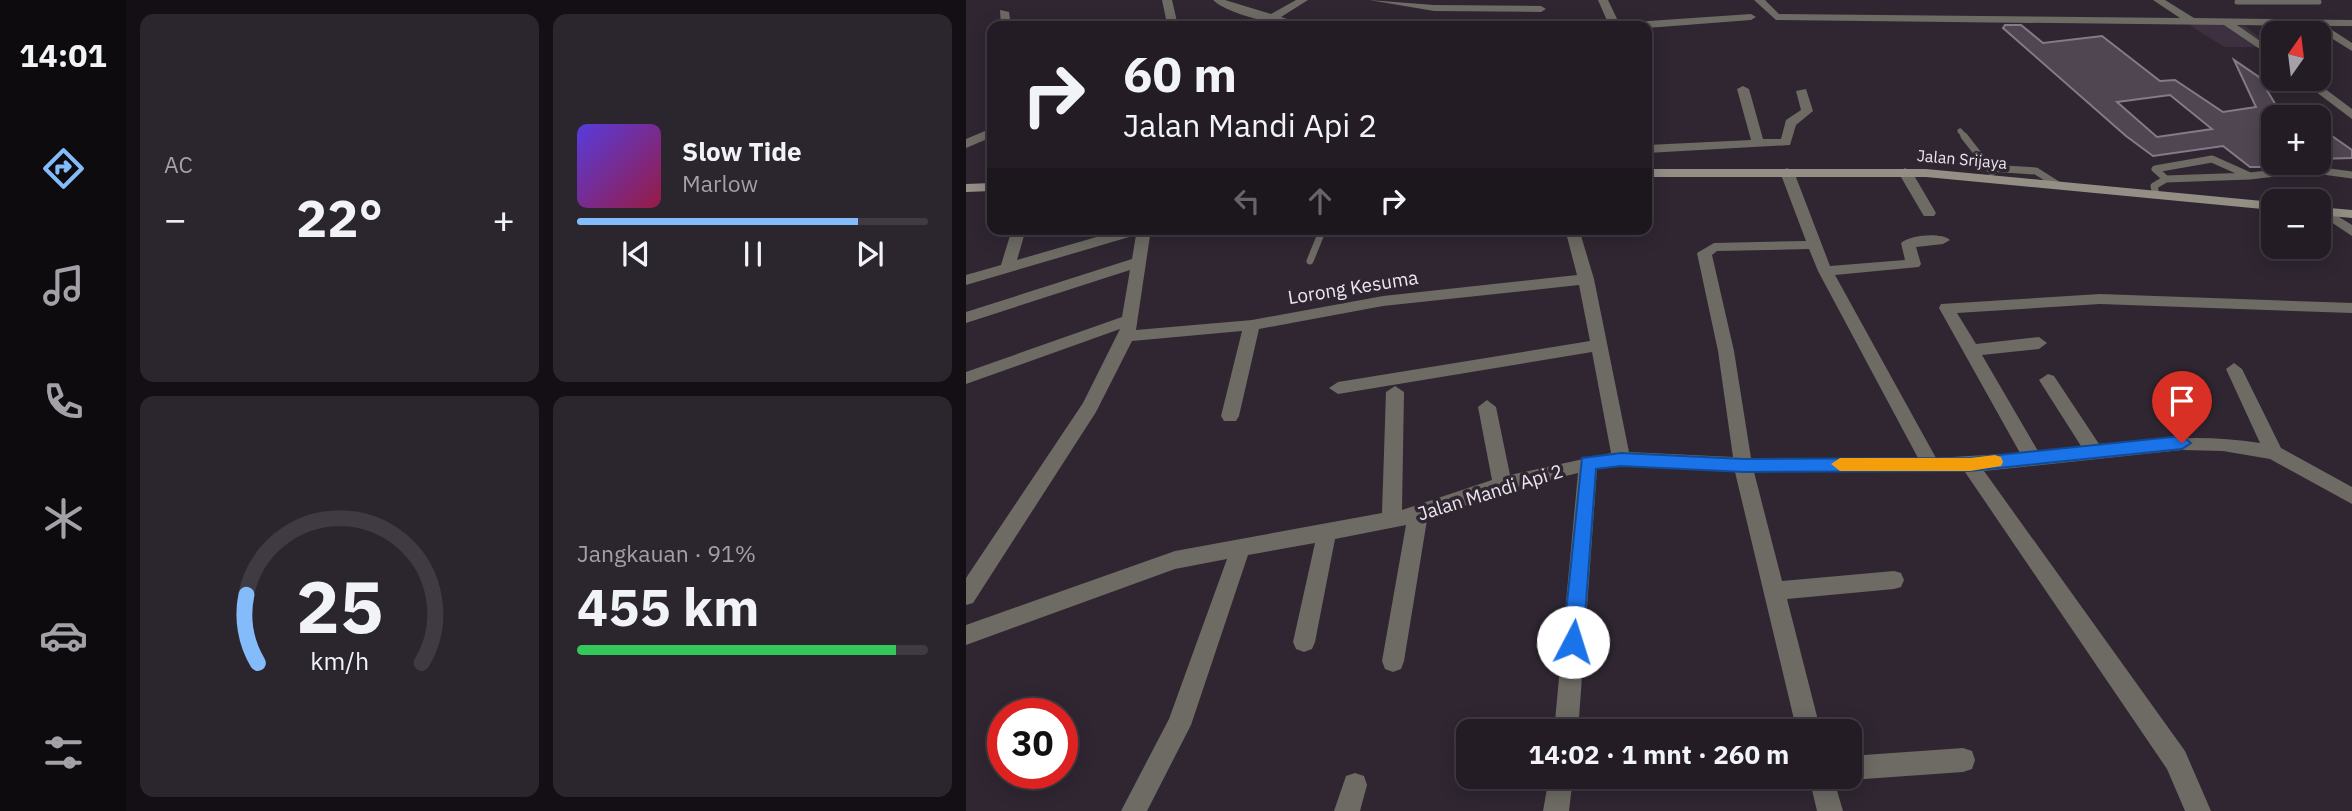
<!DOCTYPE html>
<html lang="id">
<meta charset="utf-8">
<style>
body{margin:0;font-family:"IBM Plex Sans",sans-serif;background:#2b252d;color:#f1f3f6;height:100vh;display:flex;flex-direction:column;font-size:26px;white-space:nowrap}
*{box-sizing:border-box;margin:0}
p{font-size:23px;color:#a3a1a7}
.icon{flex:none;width:38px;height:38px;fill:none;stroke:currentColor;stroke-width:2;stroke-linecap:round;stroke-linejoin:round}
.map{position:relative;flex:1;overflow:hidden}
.side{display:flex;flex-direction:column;gap:14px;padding:14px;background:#130f14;width:840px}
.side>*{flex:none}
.banner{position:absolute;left:21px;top:21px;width:665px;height:214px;border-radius:14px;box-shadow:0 4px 18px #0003,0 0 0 2px #403a42;background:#231c25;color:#f1f3f6;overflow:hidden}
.needle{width:46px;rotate:14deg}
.controls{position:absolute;left:1295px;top:21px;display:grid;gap:14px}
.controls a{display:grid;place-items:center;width:70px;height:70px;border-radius:14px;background:#231c25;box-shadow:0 4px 18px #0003,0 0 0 2px #403a42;font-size:35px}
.speed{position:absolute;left:21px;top:698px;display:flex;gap:14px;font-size:35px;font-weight:700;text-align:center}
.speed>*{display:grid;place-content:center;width:91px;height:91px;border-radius:50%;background:#231c25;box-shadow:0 4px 18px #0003,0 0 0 2px #403a42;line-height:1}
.speed .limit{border:10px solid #d22;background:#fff;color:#111}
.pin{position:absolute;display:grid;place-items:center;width:60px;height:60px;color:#fff;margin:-72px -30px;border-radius:50% 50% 50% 0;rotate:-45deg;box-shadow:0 0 7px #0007}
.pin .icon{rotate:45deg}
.me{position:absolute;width:77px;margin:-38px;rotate:5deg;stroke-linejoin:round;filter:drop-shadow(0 0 5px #0008)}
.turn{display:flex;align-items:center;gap:24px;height:147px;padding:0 21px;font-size:32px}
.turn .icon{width:91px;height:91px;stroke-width:2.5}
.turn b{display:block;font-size:49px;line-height:60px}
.lanes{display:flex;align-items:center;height:66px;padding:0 21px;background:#0003;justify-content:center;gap:35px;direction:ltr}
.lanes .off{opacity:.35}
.big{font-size:52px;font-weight:800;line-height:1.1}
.side .widget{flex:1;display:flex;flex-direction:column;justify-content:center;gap:10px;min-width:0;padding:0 24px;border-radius:14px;background:#2b252d}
.side .dial{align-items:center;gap:0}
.dial svg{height:182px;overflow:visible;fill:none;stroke:#403a42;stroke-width:7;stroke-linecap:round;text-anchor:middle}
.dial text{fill:#f1f3f6;stroke:none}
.song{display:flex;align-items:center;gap:21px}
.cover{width:84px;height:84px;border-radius:10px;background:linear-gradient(135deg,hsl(250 70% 55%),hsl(340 70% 35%))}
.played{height:7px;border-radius:4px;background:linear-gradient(90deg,#84bcfb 80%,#403a42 80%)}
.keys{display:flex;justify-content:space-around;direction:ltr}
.heat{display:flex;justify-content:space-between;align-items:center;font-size:38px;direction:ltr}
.charge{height:10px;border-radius:5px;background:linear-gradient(90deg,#34c759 91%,#403a42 0)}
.side .tiles{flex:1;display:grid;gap:14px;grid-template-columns:repeat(2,1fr)}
.trip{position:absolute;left:490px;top:719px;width:406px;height:70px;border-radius:14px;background:#231c25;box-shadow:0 4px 18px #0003,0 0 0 2px #403a42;font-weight:800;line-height:70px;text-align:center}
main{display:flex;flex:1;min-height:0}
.dock{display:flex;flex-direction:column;width:126px;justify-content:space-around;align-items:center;background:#0e0b0f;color:#a3a1a7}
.dock .icon{width:49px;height:49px}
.dock .active{color:#84bcfb}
.dock b{font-size:32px;color:#f1f3f6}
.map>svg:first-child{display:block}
.built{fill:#3d3040}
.building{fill:#504652;stroke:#857a87;stroke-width:2;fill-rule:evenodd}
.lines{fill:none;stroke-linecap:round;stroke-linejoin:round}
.lane-far1{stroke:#6d6b64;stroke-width:5}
.lane{stroke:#6d6b64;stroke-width:7}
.street{fill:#6d6b64;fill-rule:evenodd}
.secondary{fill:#948f85;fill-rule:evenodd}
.route{fill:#1a73e8;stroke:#114b97;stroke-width:2}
.slow{fill:#f59e0b}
.labels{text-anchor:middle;stroke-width:7;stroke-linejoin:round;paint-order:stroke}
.far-street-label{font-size:16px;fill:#ebe5ed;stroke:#2f2631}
.street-label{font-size:19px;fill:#ebe5ed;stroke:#2f2631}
</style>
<main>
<nav class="dock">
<b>14:01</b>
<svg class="icon active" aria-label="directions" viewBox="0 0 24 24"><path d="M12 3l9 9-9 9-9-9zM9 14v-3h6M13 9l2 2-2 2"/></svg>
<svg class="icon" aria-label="music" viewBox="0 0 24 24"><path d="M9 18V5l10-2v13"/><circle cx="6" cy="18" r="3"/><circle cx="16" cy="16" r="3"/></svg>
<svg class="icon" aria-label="phone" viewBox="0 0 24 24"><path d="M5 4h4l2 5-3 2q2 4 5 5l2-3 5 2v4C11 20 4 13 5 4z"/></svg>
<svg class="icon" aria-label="climate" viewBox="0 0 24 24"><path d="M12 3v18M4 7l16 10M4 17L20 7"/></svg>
<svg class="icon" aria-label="car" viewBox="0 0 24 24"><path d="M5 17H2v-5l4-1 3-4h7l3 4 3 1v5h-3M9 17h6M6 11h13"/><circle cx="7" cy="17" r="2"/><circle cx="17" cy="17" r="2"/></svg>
<svg class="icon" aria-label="filters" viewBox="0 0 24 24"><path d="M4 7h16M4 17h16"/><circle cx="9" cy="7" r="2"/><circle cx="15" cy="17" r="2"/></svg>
</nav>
<section class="side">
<div class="tiles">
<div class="widget"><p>AC</p>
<div class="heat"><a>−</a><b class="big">22°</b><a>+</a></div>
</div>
<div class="widget">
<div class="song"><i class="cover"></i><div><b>Slow Tide</b><p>Marlow</p></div></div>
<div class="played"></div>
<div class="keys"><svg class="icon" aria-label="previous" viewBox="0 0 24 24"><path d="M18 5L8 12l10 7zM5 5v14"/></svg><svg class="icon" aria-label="pause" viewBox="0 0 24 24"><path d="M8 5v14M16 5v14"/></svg><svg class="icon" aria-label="next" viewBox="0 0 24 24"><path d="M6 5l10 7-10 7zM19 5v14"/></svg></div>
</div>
<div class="widget dial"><svg viewBox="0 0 100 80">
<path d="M14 69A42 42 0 1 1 86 69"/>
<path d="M14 69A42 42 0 0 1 9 39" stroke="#84bcfb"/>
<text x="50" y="56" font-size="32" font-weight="700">25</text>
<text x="50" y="72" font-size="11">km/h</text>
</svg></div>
<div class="widget"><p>Jangkauan · 91%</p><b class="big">455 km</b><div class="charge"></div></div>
</div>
</section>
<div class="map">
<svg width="1386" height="811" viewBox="0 0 1386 811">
<rect width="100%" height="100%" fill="#2f2631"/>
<path class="built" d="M 1222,24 L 1279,26 L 1306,47 L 1258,47 Z"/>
<path class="building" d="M 1039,25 L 1055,25 L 1077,43 L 1136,36 L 1194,81 L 1209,80 L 1257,112 L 1290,107 L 1268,60 L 1293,77 L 1317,117 L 1307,117 L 1307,167 L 1284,167 L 1257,146 L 1187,156 L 1160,136 L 1037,28 ZM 1204,95 L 1246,129 L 1191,137 L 1151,102 Z
M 1353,127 L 1386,150 L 1386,158 L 1353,159 Z"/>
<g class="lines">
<path class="lane-far1" d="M 1271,2 L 1353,2
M 994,131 L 1000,138"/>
<path class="lane" d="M 998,136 L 1026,172
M 1246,159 L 1284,176 L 1200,179 L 1189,169 Z
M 1023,168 L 1070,171 L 1092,185
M 1284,176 L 1342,169 L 1386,175
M 1190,195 L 1188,186 L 1200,179
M 344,261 L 357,229"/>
<path class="street" d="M 196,0 L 206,0 L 212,26 L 140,26 L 145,23 L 200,19 Z
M 247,0 L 259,0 L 305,14 L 330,0 L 342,0 L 315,17 L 342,26 C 319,27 264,16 247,0 Z
M 403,0 L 468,5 L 575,6 L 580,9 L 575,12 L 468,11 Z
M 632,0 L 642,0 L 653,23 L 785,14 L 790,17 L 785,20 L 681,28 L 577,26 L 582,23 L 642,23 Z
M 788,0 L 799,0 L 813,14 L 1214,18 L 1187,0 L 1199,0 L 1228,18 L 1386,20 L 1386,26 L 1360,26 L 1386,43 L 1386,51 L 1346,26 L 1271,25 L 1307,50 L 1307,58 L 1258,25 L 810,20 Z
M 34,10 L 43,12 L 45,26 L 35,26 Z
M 1333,79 L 1346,79 L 1386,109 L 1386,119 Z
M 777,86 L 783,89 L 797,139 L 815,139 L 820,120 L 835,110 L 830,91 L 840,89 L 847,111 L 830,125 L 824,145 L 681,153 L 681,145 L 785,140 L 771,89 Z
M 26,128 L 26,137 L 0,148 L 0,139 Z
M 821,168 L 828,172 L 864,266 L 939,260 L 935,243 C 944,235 975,232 984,240 L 977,244 L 950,247 L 955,264 L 953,267 L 869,275 L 970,458 L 1054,453 L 973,308 L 975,304 L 1134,294 L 1386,303 L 1386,313 L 1134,304 L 991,313 L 1010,344 L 1073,337 L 1081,343 L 1073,349 L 1016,355 L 1072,451 L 1115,446 L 1073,380 L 1082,374 L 1088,376 L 1133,444 C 1189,439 1239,434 1294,443 L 1260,369 L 1268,363 L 1276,369 L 1315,448 L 1386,487 L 1386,504 L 1304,459 L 1257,451 L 1216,450 L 1018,471 L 1219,751 L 1245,811 L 1219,811 L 1201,769 L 999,472 L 788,472 L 816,581 L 928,571 L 935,573 L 938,580 L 935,587 L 928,589 L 821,599 L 855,732 L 831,732 L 769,472 L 655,466 L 631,469 L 612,732 L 588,732 L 612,473 L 538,491 L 461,520 L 438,661 L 435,669 L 427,672 L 419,669 L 416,661 L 440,525 L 369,539 L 349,642 L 346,649 L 338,652 L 330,649 L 327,642 L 349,543 L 282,555 L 225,725 L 181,811 L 155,811 L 203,719 L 261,559 L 209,569 L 0,645 L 0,625 L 209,551 L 416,513 L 420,392 L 429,386 L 438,392 L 436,510 L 526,480 L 512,407 L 521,400 L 530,407 L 544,475 L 645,453 L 626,352 L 372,394 L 363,388 L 372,382 L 624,341 L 613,285 L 417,306 L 293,329 L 273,416 L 270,421 L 258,421 L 255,416 L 276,331 L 166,341 L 130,412 L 7,603 L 0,605 L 0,578 L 117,403 L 154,329 L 0,384 L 0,372 L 156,317 L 164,270 L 0,323 L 0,312 L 166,259 L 170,235 L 0,285 L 0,275 L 35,265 L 46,229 L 60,229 L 51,260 L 158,229 L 185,229 L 170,330 L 286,320 L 417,296 L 611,275 L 599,229 L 613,229 L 628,279 L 663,452 L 767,457 L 752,351 L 731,253 L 748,243 L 840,241 L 814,172 ZM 843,249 L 852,271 L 952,458 L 785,458 L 768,351 L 746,255 L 751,251 Z
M 939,168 L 946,172 L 970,213 L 968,216 L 958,216 L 956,213 L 932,172 Z
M 1357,207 L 1386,225 L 1386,236 L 1353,214 L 1353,208 Z
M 997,748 L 1006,751 L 1009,760 L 1006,769 L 997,772 L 884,780 L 876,777 L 884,777 L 884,756 Z
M 389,773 L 398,776 L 401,785 L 394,811 L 368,811 L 380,776 Z
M 583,777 L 607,777 L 603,811 L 577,811 Z
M 843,777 L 867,777 L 877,811 L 851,811 Z"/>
<path class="secondary" d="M 681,169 L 960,169 L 1307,202 L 1307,210 L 960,177 L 681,177 Z
M 26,183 L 26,191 L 0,192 L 0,184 Z
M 1353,207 L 1386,210 L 1386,218 L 1353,215 Z"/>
</g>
<path class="route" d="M 1216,436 L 1225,443 L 1216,449 L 1004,471 L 778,472 L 655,466 L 630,469 L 617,642 L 614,649 L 607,651 L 599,649 L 597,642 L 616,458 L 655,453 L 778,459 L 1004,458 Z"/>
<path class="slow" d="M 1029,455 L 1035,457 L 1037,462 L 1035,466 L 1004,471 L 874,471 L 865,464 L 874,458 L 1004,458 Z"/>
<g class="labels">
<g class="far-street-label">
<text transform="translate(996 159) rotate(5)" y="6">Jalan Srijaya</text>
</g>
<g class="street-label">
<text transform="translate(387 287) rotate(-9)" y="7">Lorong Kesuma</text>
<text transform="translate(524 492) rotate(-17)" y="7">Jalan Mandi Api 2</text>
</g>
</g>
</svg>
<div class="controls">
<a><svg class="needle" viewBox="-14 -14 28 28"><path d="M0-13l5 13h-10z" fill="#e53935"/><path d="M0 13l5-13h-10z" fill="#a3a1a7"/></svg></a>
<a>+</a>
<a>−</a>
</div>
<div class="speed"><div class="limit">30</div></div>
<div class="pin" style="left:1216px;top:443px;background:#d93025"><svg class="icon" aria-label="arrive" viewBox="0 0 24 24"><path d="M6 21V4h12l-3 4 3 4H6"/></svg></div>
<svg class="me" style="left:607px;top:642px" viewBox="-20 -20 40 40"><circle r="19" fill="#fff"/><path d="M0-13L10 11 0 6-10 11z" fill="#1a73e8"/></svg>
<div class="trip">14:02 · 1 mnt · 260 m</div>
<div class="banner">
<div class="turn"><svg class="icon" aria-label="right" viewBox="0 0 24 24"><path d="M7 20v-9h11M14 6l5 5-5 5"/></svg><div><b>60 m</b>Jalan Mandi Api 2</div></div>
<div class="lanes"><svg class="icon off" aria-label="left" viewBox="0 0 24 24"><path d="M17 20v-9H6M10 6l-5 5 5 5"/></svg><svg class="icon off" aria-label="ahead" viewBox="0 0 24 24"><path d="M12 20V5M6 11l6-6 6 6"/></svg><svg class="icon" aria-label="right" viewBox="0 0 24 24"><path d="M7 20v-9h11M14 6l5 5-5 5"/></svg></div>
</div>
</div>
</main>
